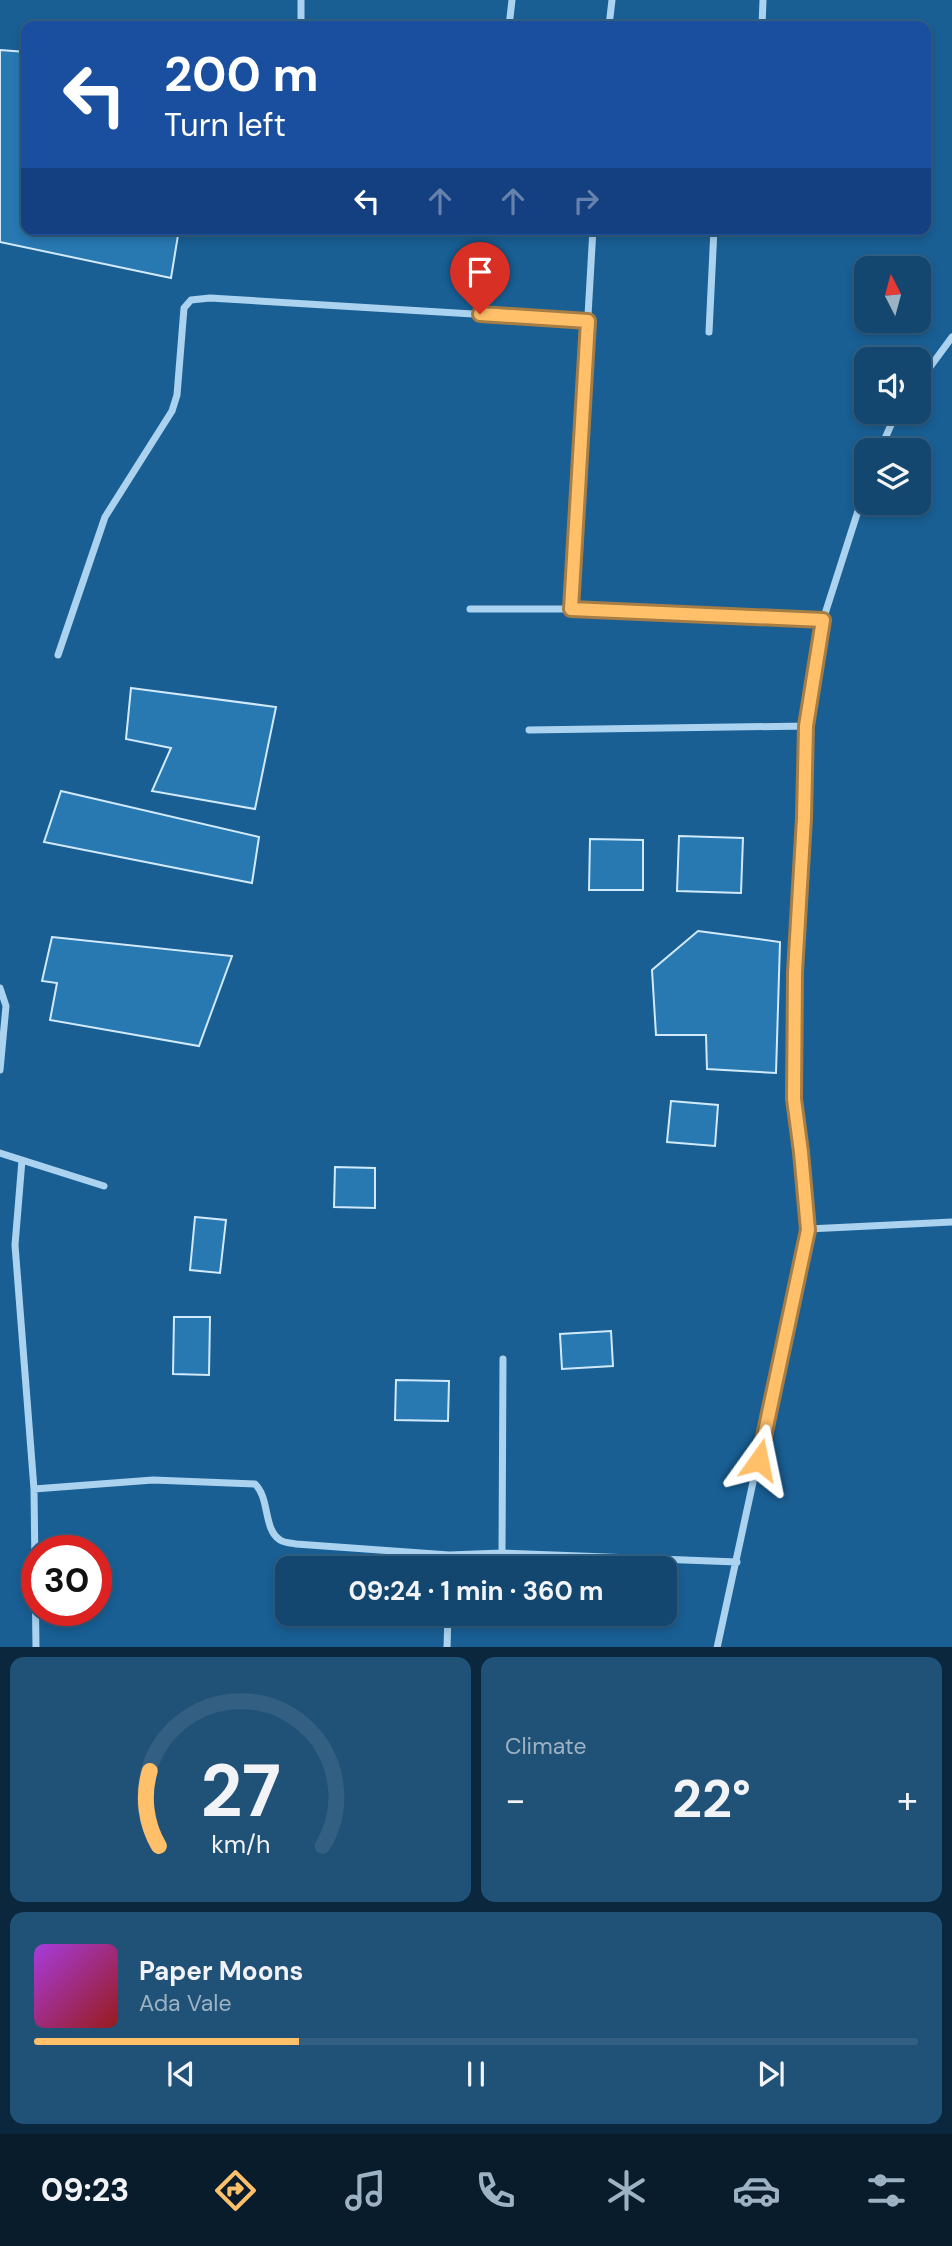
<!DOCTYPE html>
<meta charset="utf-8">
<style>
body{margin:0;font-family:"DM Sans",sans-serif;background:#205177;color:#f1f3f6;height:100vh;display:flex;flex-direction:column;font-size:26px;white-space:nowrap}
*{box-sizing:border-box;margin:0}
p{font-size:23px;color:#9db2c3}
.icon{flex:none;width:38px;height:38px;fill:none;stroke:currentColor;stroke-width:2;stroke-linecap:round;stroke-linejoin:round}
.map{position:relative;height:1647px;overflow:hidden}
.side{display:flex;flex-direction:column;gap:10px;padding:10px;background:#0a273d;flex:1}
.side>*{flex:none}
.banner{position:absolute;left:21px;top:21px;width:910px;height:214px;border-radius:14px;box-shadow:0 4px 10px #0003,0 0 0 2px #325f82;background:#1a4fa0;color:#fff;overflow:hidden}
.needle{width:46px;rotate:354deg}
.controls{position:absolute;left:854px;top:256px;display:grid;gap:14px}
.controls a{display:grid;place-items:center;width:77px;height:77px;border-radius:14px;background:#13476f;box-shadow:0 4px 10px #0003,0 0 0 2px #325f82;font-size:35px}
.speed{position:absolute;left:21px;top:1535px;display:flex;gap:14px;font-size:35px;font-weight:700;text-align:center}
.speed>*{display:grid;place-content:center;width:91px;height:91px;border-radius:50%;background:#13476f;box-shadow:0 4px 10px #0003,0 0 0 2px #325f82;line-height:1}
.speed .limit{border:10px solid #d22;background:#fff;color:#111}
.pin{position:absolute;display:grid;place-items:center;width:60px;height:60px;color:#fff;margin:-72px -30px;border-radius:50% 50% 50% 0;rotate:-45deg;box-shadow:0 0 7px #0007}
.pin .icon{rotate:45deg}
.me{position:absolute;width:77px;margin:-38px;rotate:12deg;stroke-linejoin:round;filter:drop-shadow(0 0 5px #0008)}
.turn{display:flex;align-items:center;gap:24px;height:147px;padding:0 28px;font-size:32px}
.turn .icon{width:91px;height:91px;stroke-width:2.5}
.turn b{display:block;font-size:49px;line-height:60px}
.lanes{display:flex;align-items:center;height:66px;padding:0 28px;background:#0003;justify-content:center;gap:35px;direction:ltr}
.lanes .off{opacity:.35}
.big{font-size:52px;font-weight:700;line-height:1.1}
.side .tile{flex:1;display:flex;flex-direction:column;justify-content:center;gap:10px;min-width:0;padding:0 24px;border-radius:14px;background:#205177}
.side .dial{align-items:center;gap:0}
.dial svg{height:182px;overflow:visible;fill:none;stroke:#325f82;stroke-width:7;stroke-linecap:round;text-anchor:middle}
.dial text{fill:#f1f3f6;stroke:none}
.song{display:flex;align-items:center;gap:21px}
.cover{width:84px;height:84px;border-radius:10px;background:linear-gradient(135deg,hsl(280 70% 55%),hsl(0 70% 35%))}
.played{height:7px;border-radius:4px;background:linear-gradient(90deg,#ffc069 30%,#325f82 30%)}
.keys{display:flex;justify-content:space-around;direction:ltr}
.heat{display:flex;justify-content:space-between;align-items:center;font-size:38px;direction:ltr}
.side .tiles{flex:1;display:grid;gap:10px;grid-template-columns:1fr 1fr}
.tile:last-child{grid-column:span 2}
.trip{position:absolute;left:275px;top:1556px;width:402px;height:70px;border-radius:14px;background:#13476f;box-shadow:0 4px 10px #0003,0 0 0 2px #325f82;font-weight:700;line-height:70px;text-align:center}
.menu{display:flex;height:112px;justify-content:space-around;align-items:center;background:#081c2c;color:#9db2c3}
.menu .icon{width:49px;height:49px}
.menu .current{color:#ffc069}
.menu b{font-size:32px;color:#f1f3f6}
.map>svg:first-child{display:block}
.building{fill:#2878b2;stroke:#d1eafb;stroke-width:2}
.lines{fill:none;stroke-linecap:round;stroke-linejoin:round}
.street{stroke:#abd3f0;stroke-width:7}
.route-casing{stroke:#a67d44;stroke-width:18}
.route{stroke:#ffc069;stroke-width:12}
</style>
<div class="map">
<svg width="952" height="1648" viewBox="0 0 952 1648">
<rect width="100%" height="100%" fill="#195f94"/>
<path class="building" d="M 0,50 L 26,52 L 26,229 L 179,229 L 171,278 L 0,242 Z
M 131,688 L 276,707 L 255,809 L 152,791 L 171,748 L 126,739 Z
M 61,791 L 259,837 L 252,883 L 44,842 Z
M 679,836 L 743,838 L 741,893 L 677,891 Z
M 590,839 L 643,840 L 643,890 L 589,890 Z
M 698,931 L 780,942 L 776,1073 L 707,1069 L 706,1035 L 656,1035 L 652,970 Z
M 52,937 L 232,956 L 199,1046 L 50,1020 L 57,983 L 42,981 Z
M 671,1101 L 718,1105 L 715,1146 L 667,1142 Z
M 335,1167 L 375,1168 L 375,1208 L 334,1207 Z
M 195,1217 L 226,1220 L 220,1273 L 190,1270 Z
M 174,1317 L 210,1317 L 209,1375 L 173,1374 Z
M 611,1331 L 613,1366 L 562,1369 L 560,1334 Z
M 396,1380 L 449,1381 L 448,1421 L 395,1420 Z"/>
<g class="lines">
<path class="street" d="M 301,26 L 301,0
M 509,26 L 512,0
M 609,26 L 612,0
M 762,26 L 763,0
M 709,332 L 714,229
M 919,382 L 952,337
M 880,450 L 897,411
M 470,609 L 571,609 L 823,620
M 571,609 L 593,229
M 58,655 L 105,517 L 172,411 L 177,395 L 184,308 L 191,300 L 210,298 L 588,321
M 529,730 L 806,726
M 0,988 L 6,1006 L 0,1070
M 0,1153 L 104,1186
M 22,1160 L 15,1245 L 34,1489 L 36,1648
M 808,1229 L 801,1152 L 794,1099 L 795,972 L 804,818 L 806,726 L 823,620 L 866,486
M 34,1489 L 153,1480 L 255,1484 C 270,1498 263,1529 280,1540 C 284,1543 291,1543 296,1544 L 449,1555 L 502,1553 L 737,1562
M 502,1553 L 503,1359
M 449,1568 L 449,1555
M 447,1648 L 448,1614
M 717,1648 L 808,1229 L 952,1222"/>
</g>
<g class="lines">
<defs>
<path id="route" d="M 480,314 L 588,321 L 571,609 L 823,620 L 806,726 L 804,818 L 795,972 L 794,1099 L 801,1152 L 808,1230 L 759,1460"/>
</defs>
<use href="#route" class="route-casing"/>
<use href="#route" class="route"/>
</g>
</svg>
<div class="controls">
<a><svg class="needle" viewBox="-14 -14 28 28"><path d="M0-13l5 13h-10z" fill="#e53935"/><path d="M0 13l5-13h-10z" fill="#9db2c3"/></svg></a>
<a><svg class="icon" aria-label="sound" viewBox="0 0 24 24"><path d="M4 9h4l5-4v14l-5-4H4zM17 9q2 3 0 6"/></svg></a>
<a><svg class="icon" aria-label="layers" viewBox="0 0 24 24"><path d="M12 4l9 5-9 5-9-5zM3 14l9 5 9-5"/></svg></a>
</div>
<div class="speed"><div class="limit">30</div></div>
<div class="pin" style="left:480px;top:314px;background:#d93025"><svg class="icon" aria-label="arrive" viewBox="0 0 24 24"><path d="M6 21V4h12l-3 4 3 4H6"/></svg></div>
<svg class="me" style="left:759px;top:1460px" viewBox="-20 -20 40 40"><path d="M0-17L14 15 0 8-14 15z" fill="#ffc069" stroke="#fff" stroke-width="4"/></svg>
<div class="trip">09:24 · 1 min · 360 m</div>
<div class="banner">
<div class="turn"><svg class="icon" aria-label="left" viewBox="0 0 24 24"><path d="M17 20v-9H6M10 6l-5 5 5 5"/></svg><div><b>200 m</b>Turn left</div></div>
<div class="lanes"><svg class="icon" aria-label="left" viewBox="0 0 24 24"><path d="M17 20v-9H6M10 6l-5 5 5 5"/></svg><svg class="icon off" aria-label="ahead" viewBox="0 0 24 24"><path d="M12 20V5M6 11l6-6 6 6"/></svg><svg class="icon off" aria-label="ahead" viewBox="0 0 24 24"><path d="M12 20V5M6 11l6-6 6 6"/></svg><svg class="icon off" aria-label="right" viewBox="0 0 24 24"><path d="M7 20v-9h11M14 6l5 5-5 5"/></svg></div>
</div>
</div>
<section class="side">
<div class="tiles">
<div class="tile dial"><svg viewBox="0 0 100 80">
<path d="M14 69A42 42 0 1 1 86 69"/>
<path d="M14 69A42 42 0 0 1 10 36" stroke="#ffc069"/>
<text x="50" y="56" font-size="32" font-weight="700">27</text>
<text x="50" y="72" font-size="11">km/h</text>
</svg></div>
<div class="tile"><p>Climate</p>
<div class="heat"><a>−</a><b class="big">22°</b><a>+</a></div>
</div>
<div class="tile">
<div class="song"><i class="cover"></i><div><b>Paper Moons</b><p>Ada Vale</p></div></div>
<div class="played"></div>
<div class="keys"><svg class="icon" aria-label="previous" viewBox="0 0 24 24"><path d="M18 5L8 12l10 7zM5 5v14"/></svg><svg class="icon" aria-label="pause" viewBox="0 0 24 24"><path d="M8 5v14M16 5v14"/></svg><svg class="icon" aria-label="next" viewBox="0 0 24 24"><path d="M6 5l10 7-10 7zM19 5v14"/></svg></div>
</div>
</div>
</section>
<nav class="menu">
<b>09:23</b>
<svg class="icon current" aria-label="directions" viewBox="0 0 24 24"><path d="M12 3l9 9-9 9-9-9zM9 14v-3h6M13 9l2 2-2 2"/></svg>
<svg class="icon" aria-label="music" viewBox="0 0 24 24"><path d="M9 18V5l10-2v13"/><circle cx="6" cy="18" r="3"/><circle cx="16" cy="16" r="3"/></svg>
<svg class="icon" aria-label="phone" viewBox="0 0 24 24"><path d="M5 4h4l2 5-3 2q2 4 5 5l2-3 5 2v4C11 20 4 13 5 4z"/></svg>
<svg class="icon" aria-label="climate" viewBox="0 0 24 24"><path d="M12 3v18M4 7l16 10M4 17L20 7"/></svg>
<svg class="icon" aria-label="car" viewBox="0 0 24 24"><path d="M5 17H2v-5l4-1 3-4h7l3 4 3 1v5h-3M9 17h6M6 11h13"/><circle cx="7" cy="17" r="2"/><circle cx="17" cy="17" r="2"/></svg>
<svg class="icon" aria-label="filters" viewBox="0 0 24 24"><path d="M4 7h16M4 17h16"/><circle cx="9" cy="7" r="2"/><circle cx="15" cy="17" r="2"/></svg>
</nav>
